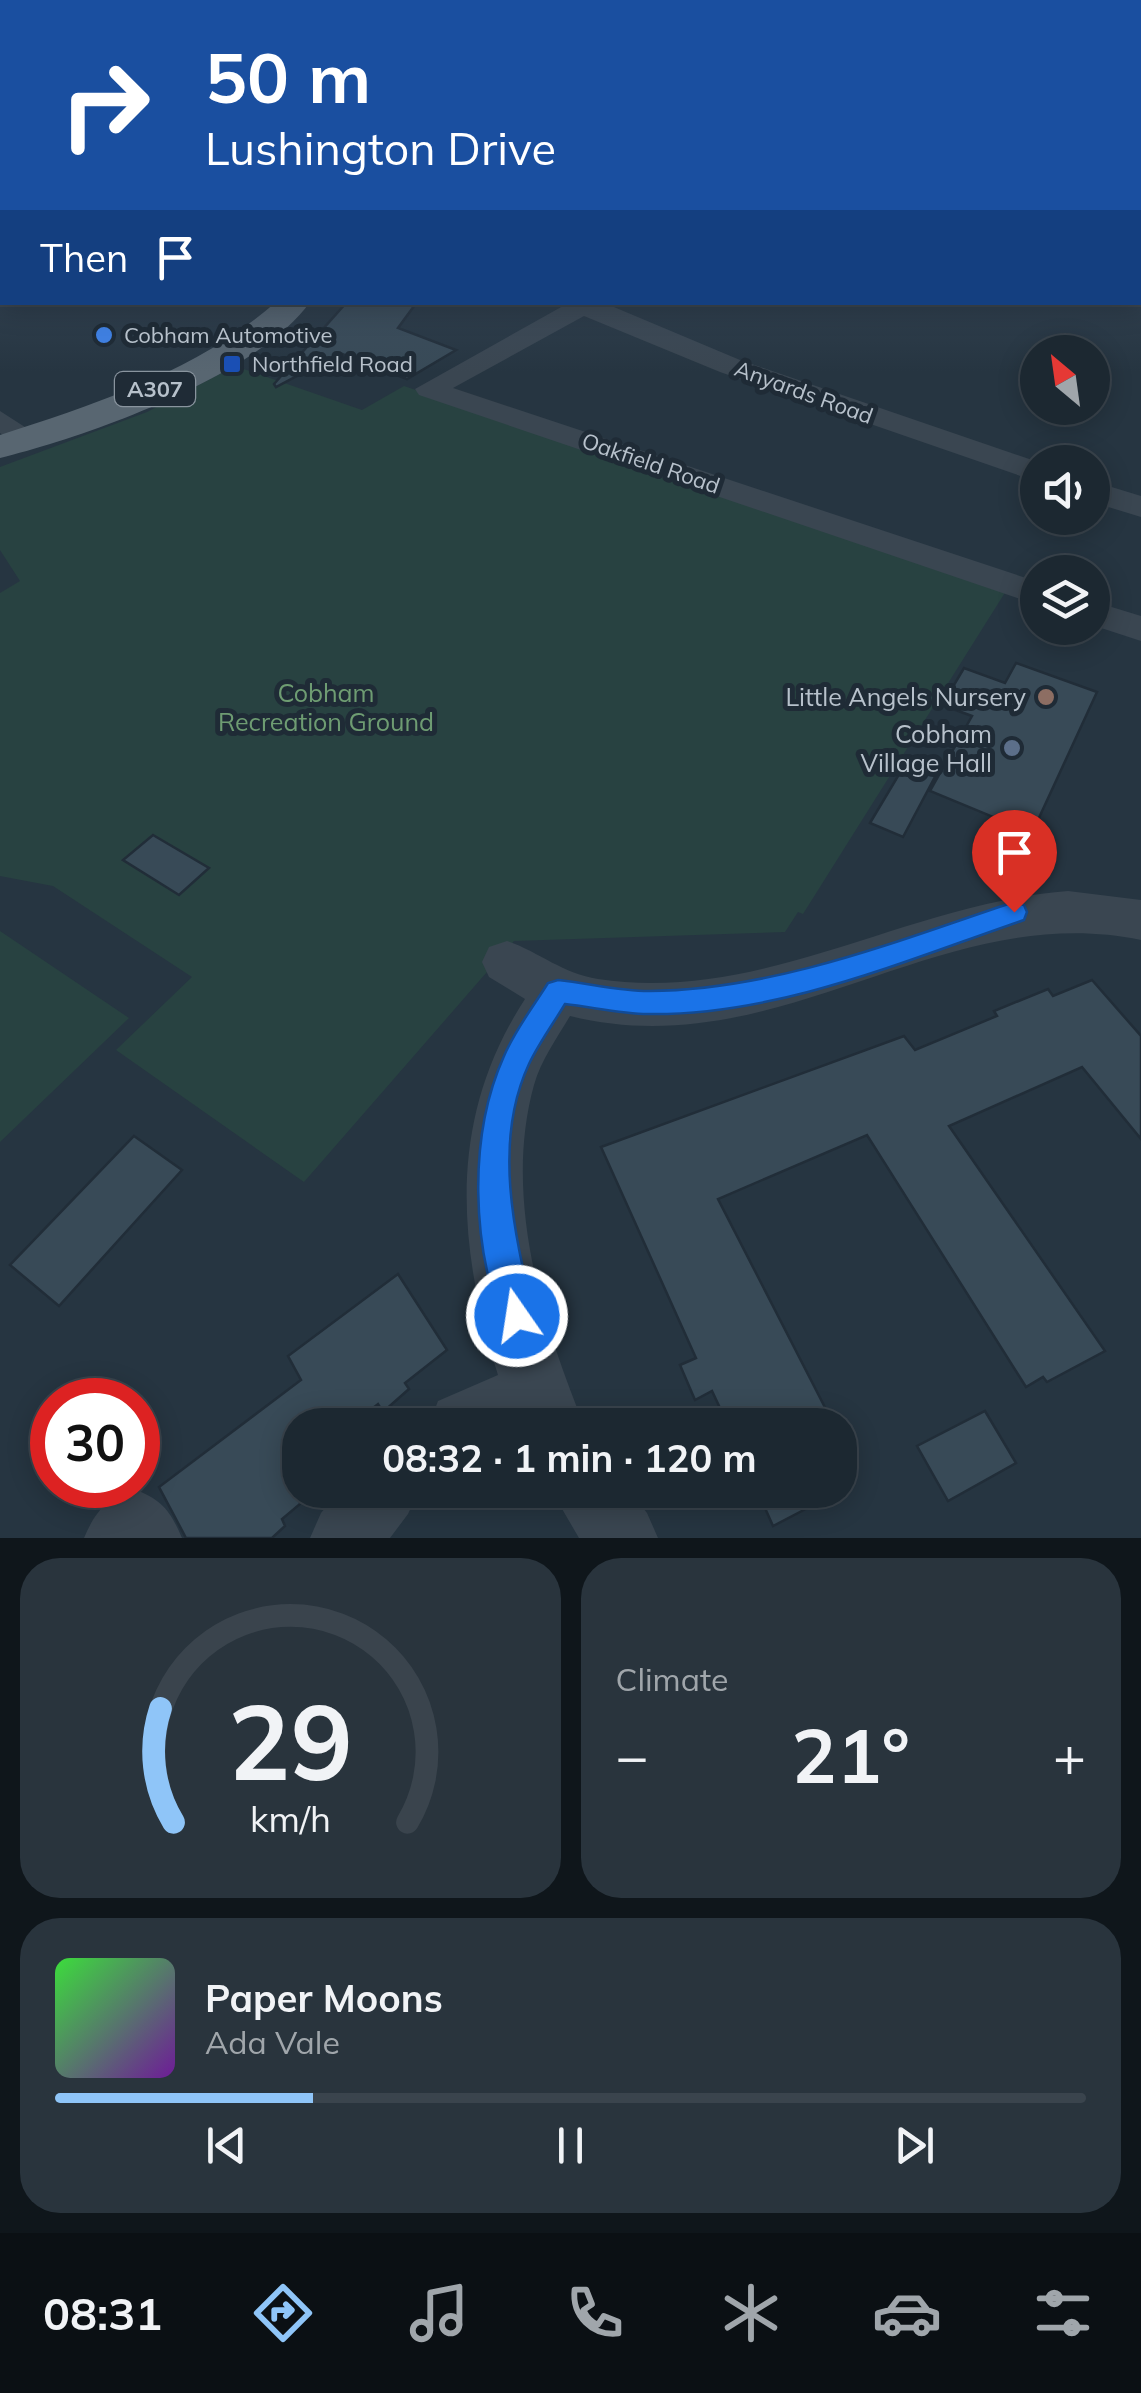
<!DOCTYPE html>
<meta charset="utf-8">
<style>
body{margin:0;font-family:Mulish,sans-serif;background:#29343d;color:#f1f3f6;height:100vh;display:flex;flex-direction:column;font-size:38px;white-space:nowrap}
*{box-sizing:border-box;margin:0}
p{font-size:32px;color:#a0a6ab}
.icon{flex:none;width:55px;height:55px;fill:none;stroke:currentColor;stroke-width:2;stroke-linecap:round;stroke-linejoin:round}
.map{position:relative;height:1538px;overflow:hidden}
.panel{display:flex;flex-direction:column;gap:20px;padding:20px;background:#0f161b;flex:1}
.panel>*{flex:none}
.hud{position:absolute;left:0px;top:0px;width:1142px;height:305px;box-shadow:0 5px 25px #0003,0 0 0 2px #3a444d;background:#1a4fa0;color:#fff;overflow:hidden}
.needle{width:65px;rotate:331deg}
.fabs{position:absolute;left:1020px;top:335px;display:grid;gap:20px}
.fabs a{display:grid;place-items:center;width:90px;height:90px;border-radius:50%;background:#1c2831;box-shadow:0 5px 25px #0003,0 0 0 2px #3a444d;font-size:50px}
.speed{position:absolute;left:30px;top:1378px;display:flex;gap:20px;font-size:50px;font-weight:700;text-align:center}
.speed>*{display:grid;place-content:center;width:130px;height:130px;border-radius:50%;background:#1c2831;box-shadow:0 5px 25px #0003,0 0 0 2px #3a444d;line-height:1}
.speed .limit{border:15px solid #d22;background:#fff;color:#111}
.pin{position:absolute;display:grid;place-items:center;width:85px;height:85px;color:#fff;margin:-102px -42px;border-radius:50% 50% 50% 0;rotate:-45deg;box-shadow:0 0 10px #0007}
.pin .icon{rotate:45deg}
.me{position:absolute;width:110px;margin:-55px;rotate:347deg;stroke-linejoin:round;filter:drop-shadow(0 0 8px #0008)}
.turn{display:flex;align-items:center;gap:35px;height:210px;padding:0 40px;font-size:45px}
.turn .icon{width:130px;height:130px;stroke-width:2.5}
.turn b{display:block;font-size:70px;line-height:85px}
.then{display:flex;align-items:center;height:95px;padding:0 40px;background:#0003;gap:20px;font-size:38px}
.big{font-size:75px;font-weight:700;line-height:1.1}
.panel .tile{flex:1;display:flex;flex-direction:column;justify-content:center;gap:15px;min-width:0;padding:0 35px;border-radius:40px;background:#29343d}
.panel .dial{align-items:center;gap:0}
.dial svg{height:260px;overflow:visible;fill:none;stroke:#3a444d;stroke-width:7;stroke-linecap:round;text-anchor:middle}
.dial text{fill:#f1f3f6;stroke:none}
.song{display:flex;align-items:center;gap:30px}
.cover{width:120px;height:120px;border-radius:15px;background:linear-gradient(135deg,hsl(120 70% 55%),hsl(280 70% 35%))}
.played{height:10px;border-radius:5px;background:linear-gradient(90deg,#8fc5f8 25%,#3a444d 25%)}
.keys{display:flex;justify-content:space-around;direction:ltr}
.heat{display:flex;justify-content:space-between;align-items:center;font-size:55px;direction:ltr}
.panel .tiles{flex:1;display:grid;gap:20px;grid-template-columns:1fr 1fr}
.tile:last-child{grid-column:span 2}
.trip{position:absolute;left:282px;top:1408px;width:575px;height:100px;border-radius:40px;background:#1c2831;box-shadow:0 5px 25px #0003,0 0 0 2px #3a444d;font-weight:700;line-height:100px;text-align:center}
.menu{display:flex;height:160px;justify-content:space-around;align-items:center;background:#0b1014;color:#a0a6ab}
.menu .icon{width:70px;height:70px}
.menu .current{color:#8fc5f8}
.menu b{font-size:45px;color:#f1f3f6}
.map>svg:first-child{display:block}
.green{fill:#284241}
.building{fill:#384a57;stroke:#212d38;stroke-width:2.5}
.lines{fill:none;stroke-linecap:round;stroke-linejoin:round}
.minor{fill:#3a4651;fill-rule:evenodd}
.major{fill:#586671;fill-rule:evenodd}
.route{fill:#1a73e8;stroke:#114b97;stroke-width:2.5}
.shop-dot{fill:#3f7fe0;stroke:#1f2b36;stroke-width:4}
.transit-dot{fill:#1a4fb4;stroke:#1f2b36;stroke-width:4}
.education-dot{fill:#8d6e63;stroke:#1f2b36;stroke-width:4}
.service-dot{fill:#5c6f8a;stroke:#1f2b36;stroke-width:4}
.labels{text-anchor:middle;stroke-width:10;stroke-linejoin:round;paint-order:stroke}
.far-poi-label{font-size:22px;fill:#b7c1cb;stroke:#1f2b36;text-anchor:start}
.shield{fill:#1f2b36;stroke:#89949e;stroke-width:2.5}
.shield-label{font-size:22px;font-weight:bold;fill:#b7c1cb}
.far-street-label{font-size:22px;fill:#b7c1cb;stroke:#1f2b36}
.park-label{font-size:25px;fill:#6e9c72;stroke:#1f2b36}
.poi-label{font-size:25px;fill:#b7c1cb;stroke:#1f2b36;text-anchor:end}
</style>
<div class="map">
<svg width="1141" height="1538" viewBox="0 0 1141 1538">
<rect width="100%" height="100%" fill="#263541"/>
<path class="green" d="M 235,366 L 362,410 L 404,386 L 1006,591 L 803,914 L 798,912 L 785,932 L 514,941 L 304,1182 L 116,1050 L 192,977 L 53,886 L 0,876 L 0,593 L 20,581 L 0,550 L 0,467 L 147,412 Z
M 0,931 L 129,1018 L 0,1142 Z"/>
<path class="building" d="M 347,302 L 417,302 L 398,328 L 456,350 L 407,379 L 340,353 L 276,387 L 274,384 Z
M 1016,663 L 1097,692 L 1032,833 L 930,791 L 972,716 L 942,705 L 964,668 L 1005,683 Z
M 907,761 L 937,773 L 903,837 L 870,823 Z
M 153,835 L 209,868 L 179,895 L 123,860 Z
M 1092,980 L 1141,1036 L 1141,1139 L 1082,1067 L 949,1126 L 1105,1351 L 1047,1382 L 1043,1377 L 1026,1387 L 867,1135 L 718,1199 L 834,1425 L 728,1425 L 712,1391 L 695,1400 L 680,1365 L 696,1358 L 601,1147 L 904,1036 L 915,1050 L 997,1016 L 994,1011 L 1048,989 L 1053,996 Z
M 134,1136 L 182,1170 L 59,1306 L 10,1265 Z
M 398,1274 L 447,1350 L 405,1383 L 409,1389 L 383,1412 L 378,1404 L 351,1425 L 300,1425 L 300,1504 L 282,1519 L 285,1526 L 272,1538 L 186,1538 L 159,1487 L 301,1380 L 288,1356 Z
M 985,1411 L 1016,1463 L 948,1501 L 917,1446 Z
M 757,1490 L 842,1490 L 773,1526 Z"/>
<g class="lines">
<path class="minor" d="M 1140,216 L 1141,216 L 1141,230 L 1140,230 Z
M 561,302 L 602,302 L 740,360 L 1038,462 L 1038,482 L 720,372 L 584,316 L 453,388 L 1038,582 L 1038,605 L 419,395 L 415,389 L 563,306 Z
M 0,411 L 42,438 L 38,444 L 16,444 L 0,433 Z
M 1092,481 L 1141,496 L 1141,517 L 1092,502 Z
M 1092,601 L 1141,616 L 1141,641 L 1092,625 Z
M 1068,891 L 1141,900 L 1141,940 C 941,898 779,1068 570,1016 C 557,1038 541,1060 534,1085 C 503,1197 542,1322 584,1425 L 429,1425 L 438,1401 L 498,1375 C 457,1244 447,1119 525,999 L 489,977 L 482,962 L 489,947 L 507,941 C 539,952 563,974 598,979 C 763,1004 907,903 1068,891 Z
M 134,1489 C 162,1500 170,1510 182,1538 L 84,1538 C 96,1510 106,1500 134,1489 Z
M 340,1490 L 419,1490 L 408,1514 L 390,1538 L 310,1538 L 321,1513 Z
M 551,1490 L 629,1490 L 647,1513 L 658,1538 L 579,1538 Z"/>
<path class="major" d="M 276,302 L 310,302 C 258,376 86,437 0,458 L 0,435 C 98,403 197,371 276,302 Z"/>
</g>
<linearGradient id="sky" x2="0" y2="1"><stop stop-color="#151d24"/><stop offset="0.42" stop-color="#415165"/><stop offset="1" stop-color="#415165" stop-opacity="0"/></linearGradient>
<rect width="1141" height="372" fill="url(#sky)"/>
<path class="route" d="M 1014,902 L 1024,905 L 1027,912 L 1024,920 C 904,961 777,1016 648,1014 C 621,1014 592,1007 565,1004 C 553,1024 539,1043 529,1064 C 492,1143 515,1236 534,1316 L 529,1328 L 517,1333 L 505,1328 C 471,1247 468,1136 504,1056 C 515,1030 533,1007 548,983 L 558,980 C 588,983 619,991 649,991 C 775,990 897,941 1014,902 Z"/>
<circle class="shop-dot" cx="104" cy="335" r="10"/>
<rect class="transit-dot" x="222" y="354" width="20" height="20" rx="5"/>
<circle class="education-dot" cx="1046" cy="697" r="10"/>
<circle class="service-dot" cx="1012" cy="748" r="10"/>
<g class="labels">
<g class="far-poi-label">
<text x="124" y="343">Cobham Automotive</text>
<text x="252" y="372">Northfield Road</text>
</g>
<rect class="shield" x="115" y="372" width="80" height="34" rx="8"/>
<g class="shield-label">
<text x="155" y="397">A307</text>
</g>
<g class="far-street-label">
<text transform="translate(804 392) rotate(20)" y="8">Anyards Road</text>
<text transform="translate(651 463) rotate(19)" y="8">Oakfield Road</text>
</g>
<g class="park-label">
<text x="326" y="702">Cobham<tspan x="326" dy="29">Recreation Ground</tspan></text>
</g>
<g class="poi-label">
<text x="1026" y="706">Little Angels Nursery</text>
<text x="992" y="743">Cobham<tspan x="992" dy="29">Village Hall</tspan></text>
</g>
</g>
</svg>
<div class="fabs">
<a><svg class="needle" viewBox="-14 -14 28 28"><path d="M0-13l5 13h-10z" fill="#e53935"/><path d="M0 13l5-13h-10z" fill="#a0a6ab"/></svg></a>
<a><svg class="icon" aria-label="sound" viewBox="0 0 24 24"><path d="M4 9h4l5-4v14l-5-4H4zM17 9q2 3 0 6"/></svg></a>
<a><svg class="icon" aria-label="layers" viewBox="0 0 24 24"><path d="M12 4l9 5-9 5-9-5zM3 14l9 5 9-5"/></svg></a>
</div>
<div class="speed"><div class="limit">30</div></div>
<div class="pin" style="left:1014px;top:912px;background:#d93025"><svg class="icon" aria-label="arrive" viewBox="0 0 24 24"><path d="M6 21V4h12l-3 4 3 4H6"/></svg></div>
<svg class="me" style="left:517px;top:1316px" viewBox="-20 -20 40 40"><circle r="17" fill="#1a73e8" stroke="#fff" stroke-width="3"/><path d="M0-11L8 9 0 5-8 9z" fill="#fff"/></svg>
<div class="trip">08:32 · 1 min · 120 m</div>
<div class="hud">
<div class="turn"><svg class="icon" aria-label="right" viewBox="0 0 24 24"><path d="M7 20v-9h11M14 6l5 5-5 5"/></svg><div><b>50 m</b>Lushington Drive</div></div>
<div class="then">Then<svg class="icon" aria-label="arrive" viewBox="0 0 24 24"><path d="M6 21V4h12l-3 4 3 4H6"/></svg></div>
</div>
</div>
<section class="panel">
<div class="tiles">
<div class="tile dial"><svg viewBox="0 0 100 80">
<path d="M14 69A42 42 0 1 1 86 69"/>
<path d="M14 69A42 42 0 0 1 10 34" stroke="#8fc5f8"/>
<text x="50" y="56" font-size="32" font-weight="700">29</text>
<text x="50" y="72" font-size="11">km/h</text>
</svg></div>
<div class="tile"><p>Climate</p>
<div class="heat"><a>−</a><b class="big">21°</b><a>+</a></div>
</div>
<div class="tile">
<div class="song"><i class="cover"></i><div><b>Paper Moons</b><p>Ada Vale</p></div></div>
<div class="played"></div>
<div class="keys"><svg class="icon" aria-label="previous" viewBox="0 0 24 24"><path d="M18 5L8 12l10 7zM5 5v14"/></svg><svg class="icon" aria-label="pause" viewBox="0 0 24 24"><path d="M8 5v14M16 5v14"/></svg><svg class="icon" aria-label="next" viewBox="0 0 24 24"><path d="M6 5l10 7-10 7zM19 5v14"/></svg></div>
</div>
</div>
</section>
<nav class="menu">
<b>08:31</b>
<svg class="icon current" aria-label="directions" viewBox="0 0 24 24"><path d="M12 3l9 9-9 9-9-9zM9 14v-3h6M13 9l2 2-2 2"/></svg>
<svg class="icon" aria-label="music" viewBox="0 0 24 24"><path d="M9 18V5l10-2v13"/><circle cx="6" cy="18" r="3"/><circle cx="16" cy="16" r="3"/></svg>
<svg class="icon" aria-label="phone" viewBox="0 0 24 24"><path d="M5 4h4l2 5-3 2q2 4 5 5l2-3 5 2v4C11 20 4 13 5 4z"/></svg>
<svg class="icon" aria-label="climate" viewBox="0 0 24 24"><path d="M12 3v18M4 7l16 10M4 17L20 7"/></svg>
<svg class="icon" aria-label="car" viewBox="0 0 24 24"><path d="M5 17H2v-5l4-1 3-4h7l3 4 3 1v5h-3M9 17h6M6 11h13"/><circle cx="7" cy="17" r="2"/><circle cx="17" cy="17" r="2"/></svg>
<svg class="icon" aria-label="filters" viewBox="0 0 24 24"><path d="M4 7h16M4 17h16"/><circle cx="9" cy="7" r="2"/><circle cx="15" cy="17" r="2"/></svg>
</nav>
